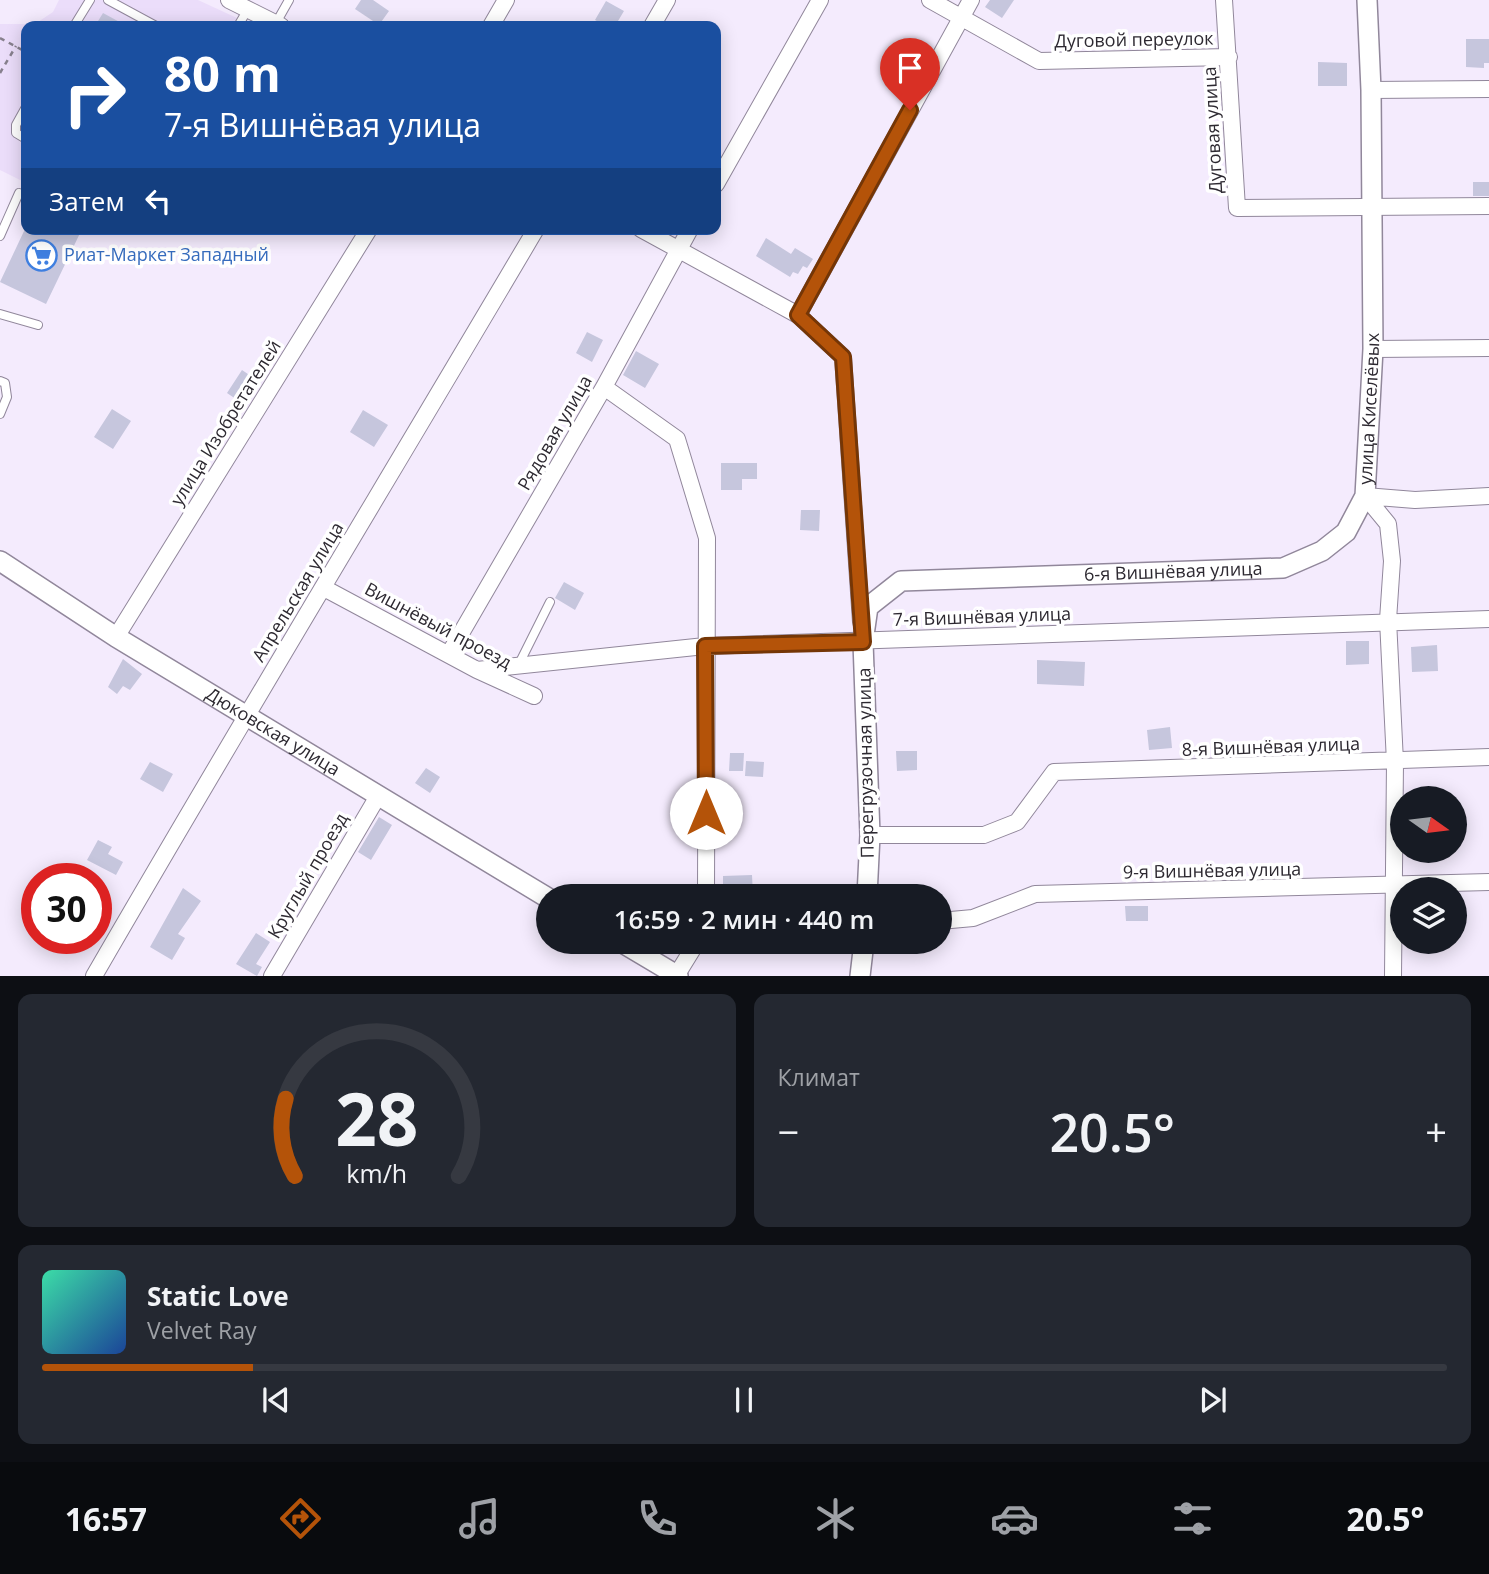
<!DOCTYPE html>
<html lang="ru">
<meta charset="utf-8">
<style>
body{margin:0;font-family:"Open Sans",sans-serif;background:#242831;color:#f1f3f6;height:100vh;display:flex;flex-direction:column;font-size:26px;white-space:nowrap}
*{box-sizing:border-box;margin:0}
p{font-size:23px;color:#9ea1a6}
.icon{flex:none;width:38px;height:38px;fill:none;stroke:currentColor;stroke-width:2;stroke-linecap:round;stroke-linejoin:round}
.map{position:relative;height:976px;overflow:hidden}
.drawer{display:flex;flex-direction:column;gap:18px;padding:18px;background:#0d0f14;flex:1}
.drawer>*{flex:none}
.banner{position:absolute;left:21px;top:21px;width:700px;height:214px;border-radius:14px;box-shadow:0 4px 18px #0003;background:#1a4fa0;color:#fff;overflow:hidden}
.needle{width:46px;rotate:104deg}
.fabs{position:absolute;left:1390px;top:786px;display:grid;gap:14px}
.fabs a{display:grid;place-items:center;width:77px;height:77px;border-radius:50%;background:#171b24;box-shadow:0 4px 18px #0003;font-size:35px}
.speed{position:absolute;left:21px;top:863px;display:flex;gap:14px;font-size:35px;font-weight:700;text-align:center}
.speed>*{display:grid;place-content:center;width:91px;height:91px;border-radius:50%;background:#171b24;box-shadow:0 4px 18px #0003;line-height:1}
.speed .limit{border:10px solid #d22;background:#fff;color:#111}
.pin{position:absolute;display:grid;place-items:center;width:60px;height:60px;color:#fff;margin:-72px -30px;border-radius:50% 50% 50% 0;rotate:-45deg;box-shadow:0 0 7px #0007}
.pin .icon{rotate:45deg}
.me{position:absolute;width:77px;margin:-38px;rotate:0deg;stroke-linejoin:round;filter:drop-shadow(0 0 5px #0008)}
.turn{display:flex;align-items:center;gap:24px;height:147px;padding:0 28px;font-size:32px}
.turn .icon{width:91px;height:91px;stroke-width:2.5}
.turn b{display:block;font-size:49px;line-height:60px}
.then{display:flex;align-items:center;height:66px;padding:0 28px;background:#0003;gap:14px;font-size:26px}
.big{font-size:52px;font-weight:600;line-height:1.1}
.drawer .card{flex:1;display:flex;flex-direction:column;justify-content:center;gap:10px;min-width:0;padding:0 24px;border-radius:14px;background:#242831}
.drawer .dial{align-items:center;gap:0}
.dial svg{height:182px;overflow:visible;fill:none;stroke:#363941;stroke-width:7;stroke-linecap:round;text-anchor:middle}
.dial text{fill:#f1f3f6;stroke:none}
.song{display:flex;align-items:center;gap:21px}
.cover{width:84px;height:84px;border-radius:10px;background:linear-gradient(135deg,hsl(160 70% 55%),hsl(220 70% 35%))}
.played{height:7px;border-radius:4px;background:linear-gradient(90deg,#b45309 15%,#363941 15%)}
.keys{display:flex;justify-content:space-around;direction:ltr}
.heat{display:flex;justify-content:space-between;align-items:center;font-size:38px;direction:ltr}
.drawer .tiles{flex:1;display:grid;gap:18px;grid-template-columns:1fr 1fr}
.card:last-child{grid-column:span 2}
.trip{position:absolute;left:536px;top:884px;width:416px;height:70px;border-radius:35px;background:#171b24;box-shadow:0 4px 18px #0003;font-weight:600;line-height:70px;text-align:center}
.dock{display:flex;height:112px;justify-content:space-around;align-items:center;background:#090b0e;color:#9ea1a6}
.dock .icon{width:49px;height:49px}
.dock .current{color:#b45309}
.dock b{font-size:32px;color:#f1f3f6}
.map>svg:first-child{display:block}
.built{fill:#ebddfa}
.building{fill:#c6c6dd}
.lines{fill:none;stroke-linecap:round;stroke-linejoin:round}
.service-casing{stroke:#91879b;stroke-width:10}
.minor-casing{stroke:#91879b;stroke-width:18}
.tertiary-casing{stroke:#91879b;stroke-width:22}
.path{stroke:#87808d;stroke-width:2.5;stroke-dasharray:5 5;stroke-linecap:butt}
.service{stroke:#fff;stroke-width:8}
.minor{stroke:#fff;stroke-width:16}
.tertiary{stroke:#fff;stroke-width:19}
.route-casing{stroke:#753606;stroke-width:18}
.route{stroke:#b45309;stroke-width:12}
.labels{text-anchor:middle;stroke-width:7;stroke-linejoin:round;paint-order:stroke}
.street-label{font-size:18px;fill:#2d2931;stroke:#fff}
.shop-label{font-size:18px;fill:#366cbe;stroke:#fff;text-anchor:start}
</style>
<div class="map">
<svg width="1489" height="976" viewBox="0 0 1489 976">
<rect width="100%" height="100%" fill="#f4ebfd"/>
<path class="built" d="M 59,0 L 198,0 L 237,18 L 233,26 L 26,26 L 26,183 L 0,170 L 0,24 L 35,24 L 53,12 Z"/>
<path class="building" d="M 361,0 L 373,0 L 389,11 L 379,25 L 355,9 Z
M 990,0 L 1014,0 L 1002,18 L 985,7 Z
M 606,1 L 624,11 L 615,26 L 606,26 L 595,20 Z
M 103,13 L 127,26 L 95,26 Z
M 1466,39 L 1489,39 L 1489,63 L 1484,63 L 1484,68 L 1466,67 Z
M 1318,62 L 1347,63 L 1347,86 L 1318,86 Z
M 1473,182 L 1489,182 L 1489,196 L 1473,196 Z
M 25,229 L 82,229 L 46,304 L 0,282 Z
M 766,238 L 791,254 L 795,248 L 813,259 L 807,268 L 803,266 L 798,274 L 793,272 L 790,277 L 756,256 Z
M 587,332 L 603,340 L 592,362 L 576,353 Z
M 636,351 L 659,364 L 645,388 L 623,375 Z
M 242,370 L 261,383 L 246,406 L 227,393 Z
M 112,409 L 131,421 L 113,449 L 94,437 Z
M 363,410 L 388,425 L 374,447 L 350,432 Z
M 721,463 L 757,463 L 757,479 L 742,479 L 742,490 L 721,490 Z
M 801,510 L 820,510 L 819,531 L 800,530 Z
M 564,582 L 584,593 L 575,610 L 555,598 Z
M 1346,641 L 1369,641 L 1369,664 L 1346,665 Z
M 1437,645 L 1438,671 L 1412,672 L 1411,647 Z
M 123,659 L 142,674 L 130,690 L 123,686 L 117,694 L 108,687 Z
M 1037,660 L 1085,662 L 1084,686 L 1037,684 Z
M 1170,727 L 1172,748 L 1149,750 L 1147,730 Z
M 896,751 L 917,751 L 917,770 L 897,771 Z
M 730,753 L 744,753 L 743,771 L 729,771 Z
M 746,761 L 764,762 L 763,777 L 745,776 Z
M 150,762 L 173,774 L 163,792 L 140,779 Z
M 426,768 L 440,777 L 430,793 L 415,783 Z
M 379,817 L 392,825 L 371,860 L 358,852 Z
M 98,840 L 112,847 L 108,854 L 123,862 L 116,875 L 87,860 Z
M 752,875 L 753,896 L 723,896 L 723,876 Z
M 183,888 L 201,901 L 178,934 L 185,938 L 172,960 L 150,947 Z
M 1125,906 L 1148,906 L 1148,921 L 1126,921 Z
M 256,933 L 270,942 L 256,964 L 262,967 L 257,976 L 236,964 Z"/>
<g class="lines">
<defs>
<path id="service" d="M 108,0 L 156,26
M 276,23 L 289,0
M 74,26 L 90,0
M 238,26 L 248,9
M 26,107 L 16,125 L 16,133 L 26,139
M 0,236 L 19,193
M 0,314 L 38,325
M 0,381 L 5,383 L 7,397 L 0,414
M 518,666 L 550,602"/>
<path id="minor" d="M 229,0 L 281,26
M 930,0 L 1039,61 L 1229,57
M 1224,0 L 1237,208 L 1489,206
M 491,26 L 506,0
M 652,26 L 667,0
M 1371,90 L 1489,89
M 716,184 L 820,0
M 641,229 L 798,315 L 843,357 L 861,622
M 798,315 L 971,0
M 1373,349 L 1489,348
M 604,387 L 677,439 L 707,538 L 706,896
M 1365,496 L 1388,524 L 1392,561 L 1388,620 L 1395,762 L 1393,976
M 1365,496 L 1415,500 L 1489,496
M 324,588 L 477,670 L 534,696
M 116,637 L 369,229
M 449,654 L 604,387 L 690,229
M 477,670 L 705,646 L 1489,619
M 870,835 L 984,835 L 1017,822 L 1054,772 L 1489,757
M 940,921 L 973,918 L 1035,894 L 1489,882
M 94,976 C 239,725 389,478 536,229
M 272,976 L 378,796
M 676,976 L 697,942"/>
<g id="tertiary">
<path id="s1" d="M 0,561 L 116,637 L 548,898"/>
<path id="s2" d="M 867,896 L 870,835 L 863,642 L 868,607 L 901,581 L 1283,568 L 1322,551 L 1346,532 L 1365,496 L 1373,349 L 1371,90 L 1367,0"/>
<path d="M 621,942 L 678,976"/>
<path d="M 860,976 L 864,942"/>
</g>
</defs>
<use href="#service" class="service-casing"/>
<use href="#minor" class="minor-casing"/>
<use href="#tertiary" class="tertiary-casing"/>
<path class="path" d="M 0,38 L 26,52
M 0,73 L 16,46"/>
<use href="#service" class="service"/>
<use href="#minor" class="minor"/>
<use href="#tertiary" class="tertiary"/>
</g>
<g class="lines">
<defs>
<path id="route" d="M 706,813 L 705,646 L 863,642 L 843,357 L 798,315 L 910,110"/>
</defs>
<use href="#route" class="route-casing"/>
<use href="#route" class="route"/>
</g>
<defs>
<symbol id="supermarket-ring" viewBox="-11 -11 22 22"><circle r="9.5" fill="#fff" stroke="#3f7fe0" stroke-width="1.5"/><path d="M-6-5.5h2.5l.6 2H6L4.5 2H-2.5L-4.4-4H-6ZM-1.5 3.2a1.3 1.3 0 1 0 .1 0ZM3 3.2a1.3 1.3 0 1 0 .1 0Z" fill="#3f7fe0"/></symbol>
</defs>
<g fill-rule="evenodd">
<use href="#supermarket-ring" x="24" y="238" width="35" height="35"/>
</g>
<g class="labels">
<g class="street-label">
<text transform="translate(1134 40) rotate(-1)" y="6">Дуговой переулок</text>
<text transform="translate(1213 130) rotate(-93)" y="6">Дуговая улица</text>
<text dy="6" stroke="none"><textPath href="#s2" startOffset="915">улица Киселёвых</textPath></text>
<text transform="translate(226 423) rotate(-58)" y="6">улица Изобретателей</text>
<text transform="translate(555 433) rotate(-60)" y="6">Рядовая улица</text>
<text dy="6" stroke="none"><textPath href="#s2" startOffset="604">6-я Вишнёвая улица</textPath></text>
<text transform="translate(298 592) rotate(-59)" y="6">Апрельская улица</text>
<text transform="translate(982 617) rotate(-2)" y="6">7-я Вишнёвая улица</text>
<text transform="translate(438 626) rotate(28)" y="6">Вишнёвый проезд</text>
<text dy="6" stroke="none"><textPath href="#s1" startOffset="322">Дюковская улица</textPath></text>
<text transform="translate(1271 747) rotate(-2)" y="6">8-я Вишнёвая улица</text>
<text transform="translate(866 763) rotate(-91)" y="6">Перегрузочная улица</text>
<text transform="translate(1212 871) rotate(-1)" y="6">9-я Вишнёвая улица</text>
<text transform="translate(308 876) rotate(-60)" y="6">Круглый проезд</text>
</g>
<g class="shop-label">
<text x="64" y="261">Риат-Маркет Западный</text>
</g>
</g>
</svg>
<div class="fabs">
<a><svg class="needle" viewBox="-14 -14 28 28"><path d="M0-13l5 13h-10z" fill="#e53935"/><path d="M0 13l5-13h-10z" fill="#9ea1a6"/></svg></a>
<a><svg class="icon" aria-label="layers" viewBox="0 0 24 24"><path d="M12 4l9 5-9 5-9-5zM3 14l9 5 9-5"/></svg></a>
</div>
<div class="speed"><div class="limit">30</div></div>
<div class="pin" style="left:910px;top:110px;background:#d93025"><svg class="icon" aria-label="arrive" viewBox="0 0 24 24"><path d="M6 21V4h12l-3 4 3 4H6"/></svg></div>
<svg class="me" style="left:706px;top:813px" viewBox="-20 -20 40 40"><circle r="19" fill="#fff"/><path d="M0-13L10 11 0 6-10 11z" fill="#b45309"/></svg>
<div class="trip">16:59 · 2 мин · 440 m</div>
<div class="banner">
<div class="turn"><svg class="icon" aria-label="right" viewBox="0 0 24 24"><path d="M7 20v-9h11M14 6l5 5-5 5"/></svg><div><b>80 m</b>7-я Вишнёвая улица</div></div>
<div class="then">Затем<svg class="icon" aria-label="left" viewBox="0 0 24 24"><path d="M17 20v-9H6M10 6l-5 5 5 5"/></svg></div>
</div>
</div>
<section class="drawer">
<div class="tiles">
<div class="card dial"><svg viewBox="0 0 100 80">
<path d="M14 69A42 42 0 1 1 86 69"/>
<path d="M14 69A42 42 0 0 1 10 35" stroke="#b45309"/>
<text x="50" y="56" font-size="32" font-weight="700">28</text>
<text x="50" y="72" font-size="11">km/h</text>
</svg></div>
<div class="card"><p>Климат</p>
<div class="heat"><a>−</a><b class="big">20.5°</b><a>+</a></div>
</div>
<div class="card">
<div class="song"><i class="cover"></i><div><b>Static Love</b><p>Velvet Ray</p></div></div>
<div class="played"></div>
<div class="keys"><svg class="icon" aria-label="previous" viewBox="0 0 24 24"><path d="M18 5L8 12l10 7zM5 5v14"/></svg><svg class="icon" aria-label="pause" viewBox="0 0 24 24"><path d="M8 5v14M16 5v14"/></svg><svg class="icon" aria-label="next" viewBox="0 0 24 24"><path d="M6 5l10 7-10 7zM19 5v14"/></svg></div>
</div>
</div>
</section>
<nav class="dock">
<b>16:57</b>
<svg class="icon current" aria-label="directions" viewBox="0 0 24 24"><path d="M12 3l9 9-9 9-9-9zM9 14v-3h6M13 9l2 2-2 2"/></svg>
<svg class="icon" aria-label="music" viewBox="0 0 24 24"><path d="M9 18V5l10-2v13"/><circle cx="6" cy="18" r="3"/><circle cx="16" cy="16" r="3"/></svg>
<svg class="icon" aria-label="phone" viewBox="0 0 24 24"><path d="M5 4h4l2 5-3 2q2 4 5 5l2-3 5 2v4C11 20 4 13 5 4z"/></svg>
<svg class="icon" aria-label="climate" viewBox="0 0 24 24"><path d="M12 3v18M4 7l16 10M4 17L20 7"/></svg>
<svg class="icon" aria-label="car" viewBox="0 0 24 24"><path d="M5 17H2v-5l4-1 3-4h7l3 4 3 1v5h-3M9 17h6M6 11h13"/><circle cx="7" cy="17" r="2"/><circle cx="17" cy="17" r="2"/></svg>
<svg class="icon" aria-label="filters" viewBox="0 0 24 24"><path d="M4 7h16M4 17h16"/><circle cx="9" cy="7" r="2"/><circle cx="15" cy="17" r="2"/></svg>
<b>20.5°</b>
</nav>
